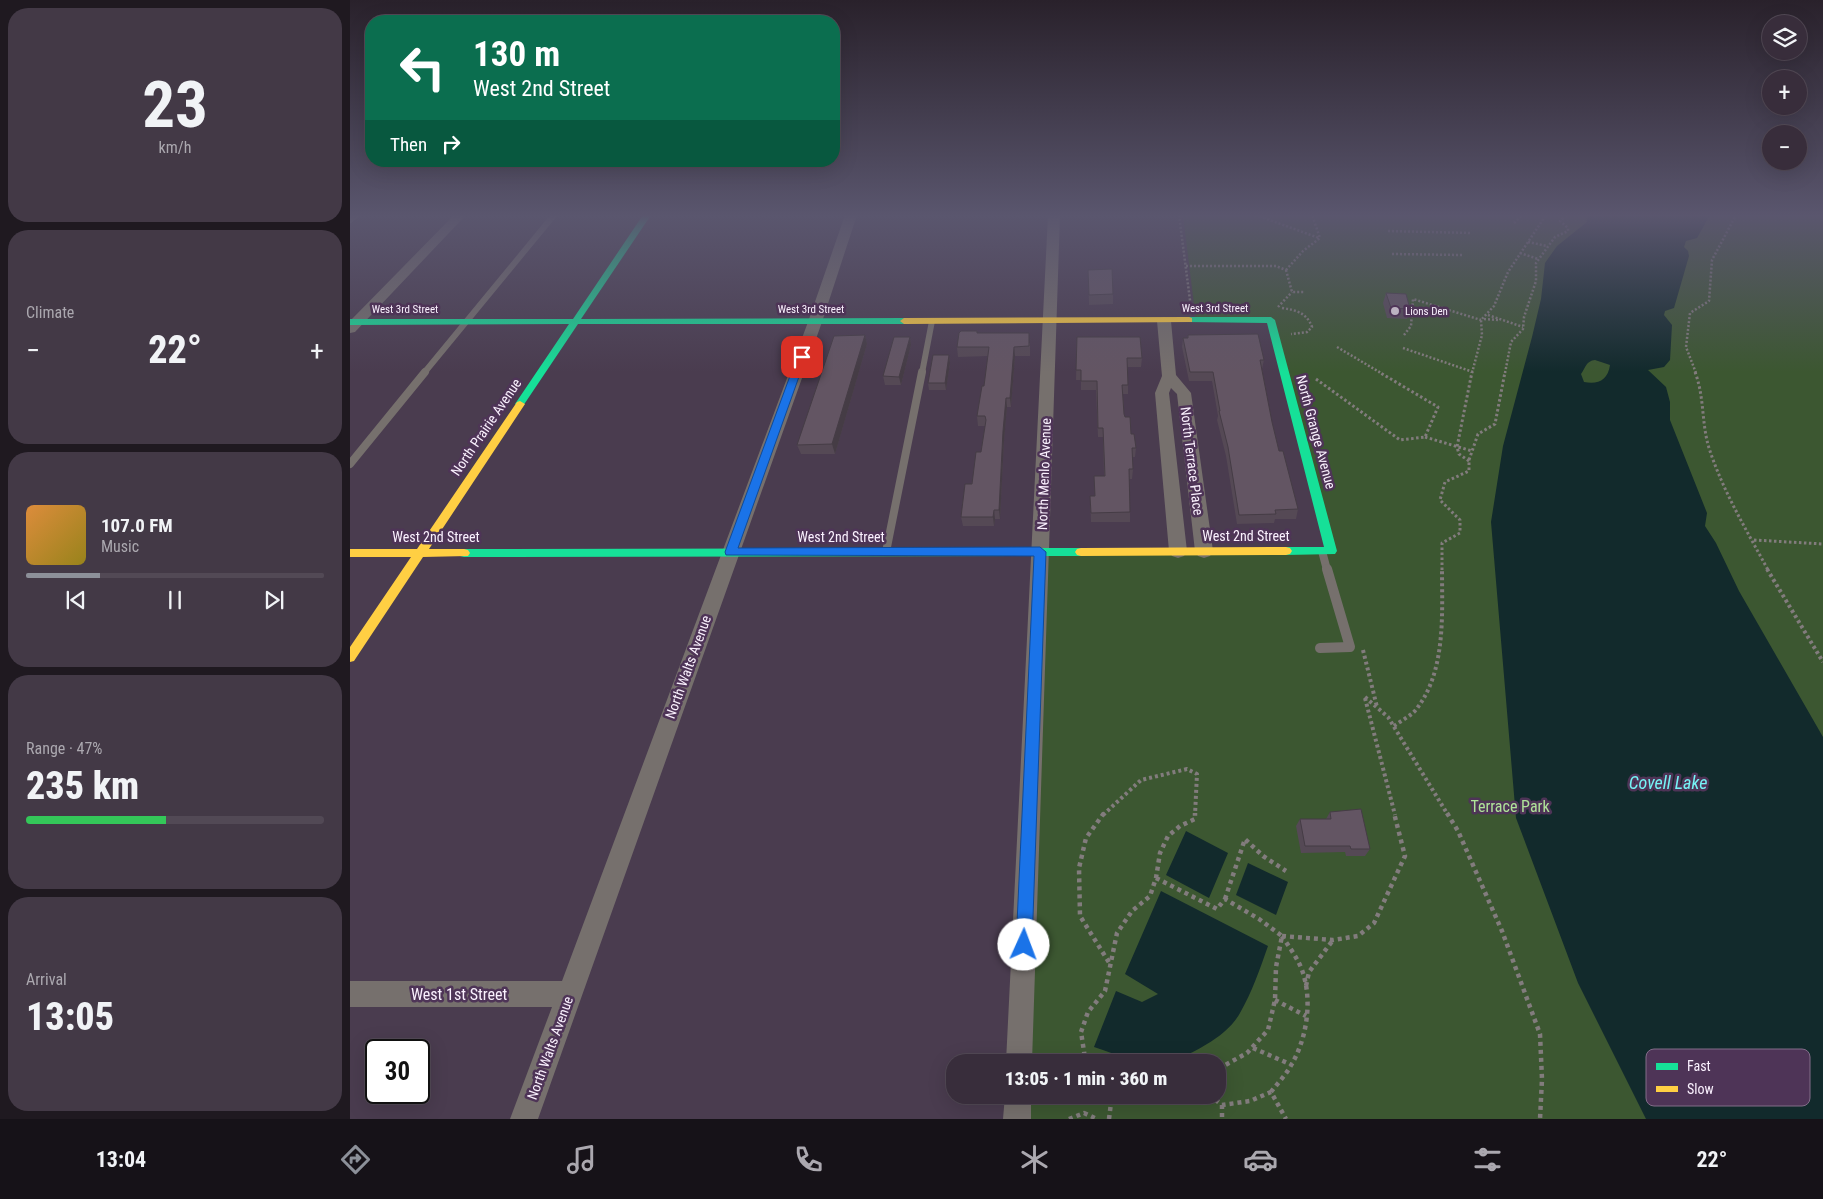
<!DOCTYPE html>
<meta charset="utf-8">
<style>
body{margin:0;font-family:"Roboto Condensed",sans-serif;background:#433946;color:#f1f3f6;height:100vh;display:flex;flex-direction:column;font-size:19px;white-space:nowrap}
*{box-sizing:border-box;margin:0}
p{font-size:16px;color:#aba8af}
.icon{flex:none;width:28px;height:28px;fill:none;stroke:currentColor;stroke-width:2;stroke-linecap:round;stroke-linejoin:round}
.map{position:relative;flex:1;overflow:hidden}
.panel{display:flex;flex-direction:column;gap:8px;padding:8px;background:#1f1920;width:350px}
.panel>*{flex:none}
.top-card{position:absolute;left:15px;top:15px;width:475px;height:152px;border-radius:20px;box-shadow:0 5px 20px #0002,0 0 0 1px #524955;background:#0b6e4f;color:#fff;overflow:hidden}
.controls{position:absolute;left:1412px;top:15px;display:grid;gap:10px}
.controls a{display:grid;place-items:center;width:45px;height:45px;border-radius:50%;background:#382d3b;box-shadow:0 5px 20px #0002,0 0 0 1px #524955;font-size:25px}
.speed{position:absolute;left:15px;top:1039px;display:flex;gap:10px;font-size:25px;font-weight:700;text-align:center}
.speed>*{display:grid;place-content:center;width:65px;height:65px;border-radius:50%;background:#382d3b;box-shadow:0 5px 20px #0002,0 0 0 1px #524955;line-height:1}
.speed .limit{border:2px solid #111;border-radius:8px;background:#fff;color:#111}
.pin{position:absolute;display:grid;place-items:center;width:42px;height:42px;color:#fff;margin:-21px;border-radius:10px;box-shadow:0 2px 8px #0006}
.me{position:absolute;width:55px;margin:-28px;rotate:2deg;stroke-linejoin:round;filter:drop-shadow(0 0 4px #0008)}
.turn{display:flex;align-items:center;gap:18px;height:105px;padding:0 25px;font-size:22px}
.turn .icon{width:65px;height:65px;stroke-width:2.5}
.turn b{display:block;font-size:35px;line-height:42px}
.then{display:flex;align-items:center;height:48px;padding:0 25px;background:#0003;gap:10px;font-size:19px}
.big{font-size:38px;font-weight:800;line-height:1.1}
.panel .tile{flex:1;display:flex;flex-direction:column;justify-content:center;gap:8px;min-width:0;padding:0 18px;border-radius:20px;background:#433946}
.panel .dial{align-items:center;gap:0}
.dial b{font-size:65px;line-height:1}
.song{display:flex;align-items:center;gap:15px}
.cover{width:60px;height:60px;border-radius:8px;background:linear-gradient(135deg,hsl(30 70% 55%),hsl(50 70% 35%))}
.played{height:5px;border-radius:2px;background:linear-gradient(90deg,#8c9099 25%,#524955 25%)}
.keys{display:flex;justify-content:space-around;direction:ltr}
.heat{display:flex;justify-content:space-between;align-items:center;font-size:28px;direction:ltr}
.charge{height:8px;border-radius:4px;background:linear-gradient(90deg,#34c759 47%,#524955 0)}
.trip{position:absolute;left:596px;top:1054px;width:280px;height:50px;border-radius:20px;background:#382d3b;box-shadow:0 5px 20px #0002,0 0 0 1px #524955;font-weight:800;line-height:50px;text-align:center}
.tab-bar{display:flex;height:80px;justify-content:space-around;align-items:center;background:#161218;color:#aba8af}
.tab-bar .icon{width:35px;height:35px}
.tab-bar .current{color:#8c9099}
.tab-bar b{font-size:22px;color:#f1f3f6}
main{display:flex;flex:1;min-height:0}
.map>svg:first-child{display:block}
.green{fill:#3c5731}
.water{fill:#122a2c;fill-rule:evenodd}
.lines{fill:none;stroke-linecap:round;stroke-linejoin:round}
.path-far3{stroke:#827c7d;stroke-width:2.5;stroke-dasharray:2 2;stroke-linecap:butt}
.path-far2{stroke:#827c7d;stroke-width:3;stroke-dasharray:2.5 2.5;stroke-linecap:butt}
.path-far1{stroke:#827c7d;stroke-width:4;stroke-dasharray:3 3;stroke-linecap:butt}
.path{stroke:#827c7d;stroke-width:4.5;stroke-dasharray:4 4;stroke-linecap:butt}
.lane-far2{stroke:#76706d;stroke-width:6}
.lane-far1{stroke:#76706d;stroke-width:8}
.lane{stroke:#76706d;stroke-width:10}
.street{fill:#76706d;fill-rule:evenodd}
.fast{fill:#16e098;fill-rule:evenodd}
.slow{fill:#ffcf43;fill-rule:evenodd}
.wall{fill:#554955}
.shaded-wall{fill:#453c45}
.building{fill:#635563;stroke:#453c45}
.route{fill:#1a73e8;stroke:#114b97}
.poi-dot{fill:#bcb2c1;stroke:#4e3457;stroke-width:2}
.labels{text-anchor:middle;stroke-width:5;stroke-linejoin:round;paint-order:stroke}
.far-street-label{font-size:11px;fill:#faf1fe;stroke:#4e3457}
.far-poi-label{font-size:11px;fill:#faf1fe;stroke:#4e3457;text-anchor:start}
.street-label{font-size:14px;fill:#faf1fe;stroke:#4e3457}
.near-park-label{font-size:16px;fill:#afe399;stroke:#4e3457}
.near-street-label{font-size:16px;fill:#faf1fe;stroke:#4e3457}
.near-water-label{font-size:18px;font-style:italic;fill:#76f4f6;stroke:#4e3457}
.key{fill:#4e3457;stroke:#826d89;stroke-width:1}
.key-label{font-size:14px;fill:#faf1fe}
</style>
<main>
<section class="panel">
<div class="tile dial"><b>23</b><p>km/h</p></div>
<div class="tile"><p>Climate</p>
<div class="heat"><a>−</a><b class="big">22°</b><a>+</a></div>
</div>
<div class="tile">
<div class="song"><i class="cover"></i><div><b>107.0 FM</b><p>Music</p></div></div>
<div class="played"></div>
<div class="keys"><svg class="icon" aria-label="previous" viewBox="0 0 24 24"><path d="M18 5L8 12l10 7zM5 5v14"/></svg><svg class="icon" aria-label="pause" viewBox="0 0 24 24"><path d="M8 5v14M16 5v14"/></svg><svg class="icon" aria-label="next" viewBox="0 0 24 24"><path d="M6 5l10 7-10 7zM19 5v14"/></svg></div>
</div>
<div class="tile"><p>Range · 47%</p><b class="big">235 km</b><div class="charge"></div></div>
<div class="tile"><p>Arrival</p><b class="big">13:05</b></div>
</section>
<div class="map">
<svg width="1473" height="1119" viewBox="0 0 1473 1119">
<rect width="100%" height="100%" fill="#4a3c4f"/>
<path class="green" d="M 833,215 L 1473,215 L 1473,1119 L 667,1119 L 668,1095 L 868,1095 L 868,1062 L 669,1062 L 690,552 L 981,551 L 921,321 L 846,321 Z"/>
<path class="water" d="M 1236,215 L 1360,215 L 1347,238 L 1336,241 L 1334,247 L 1338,251 L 1339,256 L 1324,308 L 1315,311 L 1314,315 L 1322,325 L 1320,360 L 1314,367 L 1298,370 L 1316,387 L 1320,402 L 1320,420 L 1357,513 L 1355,526 L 1366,543 L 1389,591 L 1473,737 L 1473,1119 L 1296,1119 L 1228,983 L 1166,818 L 1141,522 L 1153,446 L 1182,337 L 1191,299 L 1195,263 L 1207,246 L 1237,222 ZM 1245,360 L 1260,365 C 1258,380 1248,385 1234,382 L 1231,374 C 1236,367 1236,361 1245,360 Z
M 836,831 L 878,853 L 859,898 L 816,875 Z
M 898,863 L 938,882 L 926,915 L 886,895 Z
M 811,891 L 918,946 C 910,969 902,992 890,1013 C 883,1026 869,1037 857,1044 C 813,1072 790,1063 744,1047 L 766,991 L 792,1002 L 808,994 L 775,974 Z"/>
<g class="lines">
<path class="path-far3" d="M 829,215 L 841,308
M 906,215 L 969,238
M 1164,223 L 1173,215
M 1038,231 L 1122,233
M 1178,242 L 1197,246
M 1170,253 L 1188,259
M 1042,254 L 1112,255
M 836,266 L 926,266 L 936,270
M 936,270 L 953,251 L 970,238 L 962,215
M 936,270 L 942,292 L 954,292
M 928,307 L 942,292
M 932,308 C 946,310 957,313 962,327 L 957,332 L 941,334
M 1138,315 L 1173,327
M 1134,319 L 1149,320
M 1054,335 L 1061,326 L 1063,299 L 1131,320
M 987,347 L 1031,373
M 1053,348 L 1123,372
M 1122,373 L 1132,335 L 1131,320 L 1144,306 L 1158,272 L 1196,215
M 1155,373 L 1161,342 L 1173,329 L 1174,317 L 1186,281 L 1186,263 L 1205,237 L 1218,231 L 1218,228 L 1210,221 L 1217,215
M 1346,373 L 1336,347 L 1340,313 L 1359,301 L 1362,260 L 1386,215"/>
<path class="path-far2" d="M 1345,372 C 1355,398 1351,425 1360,451 C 1374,493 1397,531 1418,570
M 966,379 L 1050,440 L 1075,437 L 1088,407 L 1029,372
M 1075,437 L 1122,451
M 1119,461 L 1109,454 L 1107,447 L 1122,372
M 1404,540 L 1473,544
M 1092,570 L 1092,543 L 1110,533 L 1110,520 L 1090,500 L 1095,482 L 1119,471 L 1119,460 L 1128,434 L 1145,424 L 1155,372"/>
<path class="path-far1" d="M 1417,569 L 1473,662
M 1013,650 L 1027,707
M 1015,697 L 1038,717 L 1098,815
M 1015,698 L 1045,815
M 1044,726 C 1052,720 1063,715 1068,707 C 1096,669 1092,613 1092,569
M 753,815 L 791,780 L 837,769 L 847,774 L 845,815"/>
<path class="path" d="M 754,813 L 736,838 L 729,868 L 730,916 L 760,964
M 1097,813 L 1108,831 L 1152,931 L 1190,1034 L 1192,1079 L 1190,1119
M 806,878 L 867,909 L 875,899 L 909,919 L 932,936 L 926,967 L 925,1000 L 918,1030 L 897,1053 L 868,1069
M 875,899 L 895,839 L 913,856 L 936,871
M 932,936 L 983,940 L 1008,936 L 1024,923 L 1055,856 L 1044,813
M 956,986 L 959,972 L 983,940
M 925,1000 L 956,1016
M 903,1048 L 942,1065
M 739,1062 L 735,1058 L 731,1032 L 738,1012 L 755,991 L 767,933 L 782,911 L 800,896 L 806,878 L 810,853 L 818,836 L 830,826 L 845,819 L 845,813
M 921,1092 C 927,1084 935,1076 940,1067 C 957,1040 963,1000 952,970 C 947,957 939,947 932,936
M 859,1095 L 872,1105 L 900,1101 L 921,1092 L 936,1119
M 872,1105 L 872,1119
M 719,1119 L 734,1113 L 747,1119
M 759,1119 L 762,1095"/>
<path class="lane-far2" d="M 0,220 L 6,215
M 74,373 L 204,215
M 572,373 L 582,321"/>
<path class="lane-far1" d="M 0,464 L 75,372
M 972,551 L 977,570
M 536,552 L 572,372"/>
<path class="lane" d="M 970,648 L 1000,647 L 977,569"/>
<path class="street" d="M 104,215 L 116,215 L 5,332 L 0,333 L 0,321 Z
M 495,215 L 507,215 L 472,322 L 188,1119 L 160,1119 L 202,1007 L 0,1007 L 0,981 L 212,981 L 458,322 Z
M 698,215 L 710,215 L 682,1062 L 656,1062 Z
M 814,317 L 821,321 L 826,375 L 841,393 L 863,551 L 860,556 L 854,558 L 848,556 L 845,551 L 827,394 L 821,388 L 819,393 L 837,551 L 834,556 L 828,558 L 822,556 L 819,551 L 805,393 L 812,376 L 807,321 Z
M 655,1095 L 681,1095 L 681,1119 L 653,1119 Z"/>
<path class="fast" d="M 293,215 L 301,215 L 231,319 L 554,318 L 558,321 L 554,324 L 228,324 L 173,406 L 170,407 L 165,404 L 219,324 L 0,325 L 0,319 L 223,319 Z
M 839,317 L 921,317 L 925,320 L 987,551 L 985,554 L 936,555 L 932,554 L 930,551 L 932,548 L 936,547 L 974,547 L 917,323 L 836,322 L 836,318 Z
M 731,548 L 735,549 L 737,552 L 735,555 L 731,556 L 114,557 L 110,556 L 108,553 L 110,550 L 114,549 Z"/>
<path class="slow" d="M 839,317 L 842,318 L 842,322 L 554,324 L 550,321 L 554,318 Z
M 170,401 L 175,404 L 79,549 L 114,549 L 118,550 L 120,553 L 118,556 L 73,557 L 4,661 L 0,662 L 0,647 L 61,557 L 0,557 L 0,549 L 67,549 L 167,402 Z
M 936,547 L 940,548 L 942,551 L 940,554 L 936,555 L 731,556 L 727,555 L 725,552 L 727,549 L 731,548 Z"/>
</g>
<path class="wall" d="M 738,270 L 763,294 L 763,304 L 739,305 Z
M 1036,293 L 1060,309 L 1057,319 L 1037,318 L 1033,303 Z
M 627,333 L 680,343 L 680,356 L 665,356 L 661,407 L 657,407 L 654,441 L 650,519 L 645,519 L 644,526 L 613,526 L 611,517 L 631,452 L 635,426 L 628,426 L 627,416 L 634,386 L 638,356 L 608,357 L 607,347 Z
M 515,335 L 517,344 L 485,454 L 451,454 L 447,445 Z
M 838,335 L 914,360 L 912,369 L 922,422 L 929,451 L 948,509 L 946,519 L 925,519 L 924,523 L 887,524 L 876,456 L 867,420 L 868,416 L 862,381 L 839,381 L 832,347 L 833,338 L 837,338 Z
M 560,337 L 561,345 L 551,385 L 535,385 L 533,376 Z
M 727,337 L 792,358 L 791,367 L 777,367 L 778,385 L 778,394 L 773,394 L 774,414 L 786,448 L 785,457 L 782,457 L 783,469 L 782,479 L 779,479 L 780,512 L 780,522 L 741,522 L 740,496 L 744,496 L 754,476 L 753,437 L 748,437 L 746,390 L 731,390 L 731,380 L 726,380 Z
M 599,355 L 600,363 L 596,390 L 579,390 L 578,383 Z
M 980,812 L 1020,849 L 1015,856 L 996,856 L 995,852 L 951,853 L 946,826 L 950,819 L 976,819 Z"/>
<path class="shaded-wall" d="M 515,335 L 517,344 L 485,454 L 482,444 Z
M 560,337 L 561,345 L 551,385 L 549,377 Z
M 664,347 L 665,356 L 661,407 L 660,398 Z
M 599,355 L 600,363 L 596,390 L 595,383 Z
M 656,398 L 657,407 L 654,441 L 650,519 L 649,510 L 653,431 Z
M 644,510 L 645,519 L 644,526 L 643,517 Z"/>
<path class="building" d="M 762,269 L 763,294 L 739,295 L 738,270 Z
M 1036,293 L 1056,294 L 1060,309 L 1041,308 Z
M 611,331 L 627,331 L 627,333 L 679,333 L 679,346 L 664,347 L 660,398 L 656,398 L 653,431 L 649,510 L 644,510 L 643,517 L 611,517 L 615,484 L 622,484 L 626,452 L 631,452 L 636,420 L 635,416 L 627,416 L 632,386 L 634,386 L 639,347 L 607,347 L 609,333 Z
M 908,334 L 914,360 L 910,360 L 922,422 L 929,451 L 933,451 L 948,509 L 925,510 L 926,514 L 889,515 L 878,447 L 869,411 L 870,411 L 863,372 L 840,372 L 833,338 L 838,338 L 838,335 Z
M 515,335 L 482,444 L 447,445 L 484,336 Z
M 544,337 L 560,337 L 549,377 L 533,376 Z
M 727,337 L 790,337 L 792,358 L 777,358 L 778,385 L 772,385 L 774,414 L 775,417 L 780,417 L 781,434 L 784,434 L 786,448 L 782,448 L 783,469 L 779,469 L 780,512 L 741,513 L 740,496 L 745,496 L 744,476 L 755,476 L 753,428 L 748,428 L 747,381 L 731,381 L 731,370 L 726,370 Z
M 583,355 L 599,355 L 595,383 L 578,383 Z
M 1011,809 L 1020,849 L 1001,849 L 1000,846 L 955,846 L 950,819 L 981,819 L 980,812 Z"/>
<linearGradient id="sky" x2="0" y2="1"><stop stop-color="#29212b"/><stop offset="0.58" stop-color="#5a566e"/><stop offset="1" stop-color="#5a566e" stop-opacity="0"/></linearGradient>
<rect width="1473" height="372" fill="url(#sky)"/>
<path class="route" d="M 452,354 L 456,357 L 388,548 L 690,547 L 696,552 L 682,945 L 680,950 L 674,953 L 668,950 L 666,945 L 684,556 L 376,555 L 375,552 L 447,357 Z"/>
<circle class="poi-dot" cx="1045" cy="311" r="5"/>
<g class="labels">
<g class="far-street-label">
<text x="865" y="312">West 3rd Street</text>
<text x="55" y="313">West 3rd Street</text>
<text x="461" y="313">West 3rd Street</text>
</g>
<g class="far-poi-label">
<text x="1055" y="315">Lions Den</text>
</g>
<g class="street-label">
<text transform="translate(136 427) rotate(-56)" y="5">North Prairie Avenue</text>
<text transform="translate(966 432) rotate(75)" y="5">North Grange Avenue</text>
<text transform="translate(842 461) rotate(83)" y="5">North Terrace Place</text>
<text transform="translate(694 474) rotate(-88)" y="5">North Menlo Avenue</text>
<text x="896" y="541">West 2nd Street</text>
<text x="86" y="542">West 2nd Street</text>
<text x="491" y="542">West 2nd Street</text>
<text transform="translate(338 667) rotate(-70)" y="5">North Walts Avenue</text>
<text transform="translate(200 1048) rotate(-70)" y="5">North Walts Avenue</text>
</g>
<g class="near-park-label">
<text x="1160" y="812">Terrace Park</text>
</g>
<g class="near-street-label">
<text x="109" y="1000">West 1st Street</text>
</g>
<g class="near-water-label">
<text x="1318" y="789">Covell Lake</text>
</g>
</g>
<rect x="1296" y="1049" width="164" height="57" rx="8" class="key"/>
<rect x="1306" y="1063" width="22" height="7" fill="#16e098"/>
<rect x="1306" y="1086" width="22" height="6" fill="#ffcf43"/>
<g class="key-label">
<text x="1337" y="1071">Fast</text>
<text x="1337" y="1094">Slow</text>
</g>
</svg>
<div class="controls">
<a><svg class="icon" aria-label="layers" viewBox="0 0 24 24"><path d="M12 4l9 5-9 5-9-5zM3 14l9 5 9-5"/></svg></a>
<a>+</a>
<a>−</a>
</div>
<div class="speed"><div class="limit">30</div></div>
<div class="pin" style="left:452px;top:357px;background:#d93025"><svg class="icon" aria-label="arrive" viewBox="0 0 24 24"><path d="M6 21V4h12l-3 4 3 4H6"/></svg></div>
<svg class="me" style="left:674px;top:945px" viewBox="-20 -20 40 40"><circle r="19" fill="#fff"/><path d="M0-13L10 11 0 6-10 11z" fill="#1a73e8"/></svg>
<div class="trip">13:05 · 1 min · 360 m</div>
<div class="top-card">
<div class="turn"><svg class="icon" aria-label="left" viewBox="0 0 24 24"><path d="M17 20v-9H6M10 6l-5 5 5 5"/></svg><div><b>130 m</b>West 2nd Street</div></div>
<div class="then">Then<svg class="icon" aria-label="right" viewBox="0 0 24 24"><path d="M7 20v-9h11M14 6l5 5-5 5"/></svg></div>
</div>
</div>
</main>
<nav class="tab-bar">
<b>13:04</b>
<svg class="icon current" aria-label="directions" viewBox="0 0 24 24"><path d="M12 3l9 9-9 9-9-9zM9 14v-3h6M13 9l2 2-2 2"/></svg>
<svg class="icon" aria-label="music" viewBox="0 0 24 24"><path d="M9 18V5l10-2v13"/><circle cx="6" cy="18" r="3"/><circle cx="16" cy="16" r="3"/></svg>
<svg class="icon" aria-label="phone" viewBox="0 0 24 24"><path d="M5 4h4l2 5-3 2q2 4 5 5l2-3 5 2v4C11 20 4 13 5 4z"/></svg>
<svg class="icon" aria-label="climate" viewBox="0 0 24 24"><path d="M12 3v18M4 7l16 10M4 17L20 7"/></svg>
<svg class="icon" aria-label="car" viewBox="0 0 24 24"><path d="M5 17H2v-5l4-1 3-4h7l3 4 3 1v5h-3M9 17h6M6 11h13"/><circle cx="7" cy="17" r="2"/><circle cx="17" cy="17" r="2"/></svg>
<svg class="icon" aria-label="filters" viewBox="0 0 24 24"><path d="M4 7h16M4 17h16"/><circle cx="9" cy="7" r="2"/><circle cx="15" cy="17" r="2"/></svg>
<b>22°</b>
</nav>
